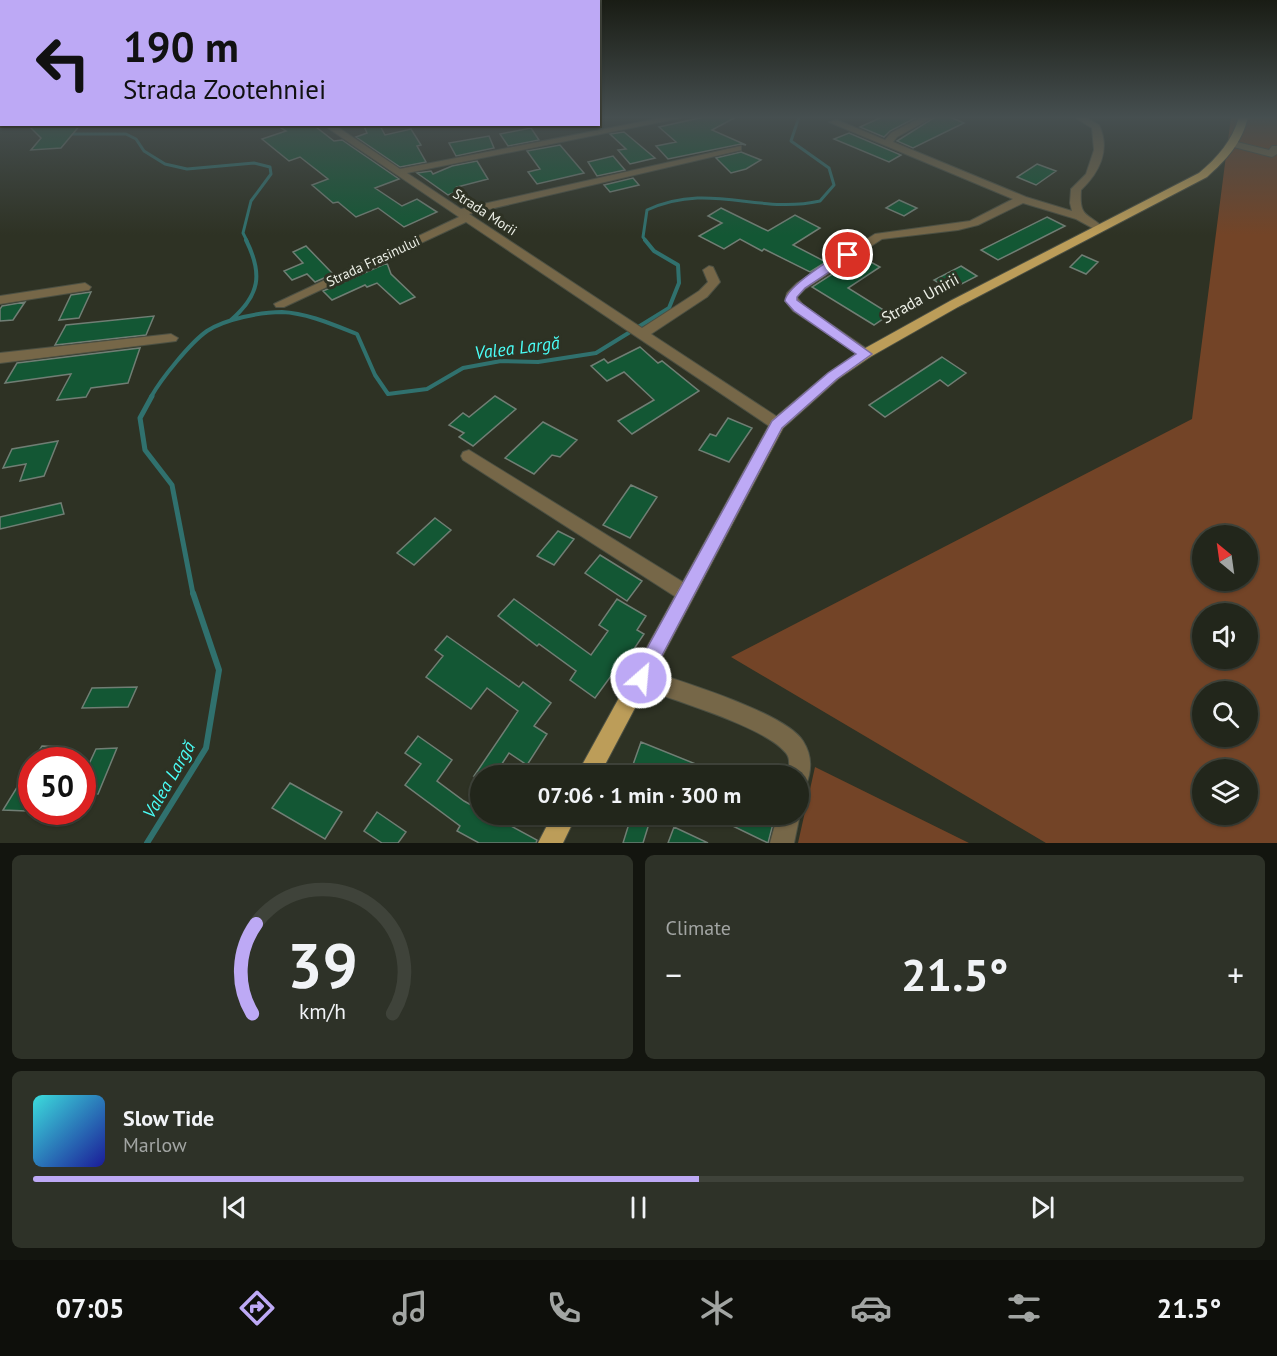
<!DOCTYPE html>
<meta charset="utf-8">
<style>
body{margin:0;font-family:"PT Sans",sans-serif;background:#2e3228;color:#f1f3f6;height:100vh;display:flex;flex-direction:column;font-size:22px;white-space:nowrap}
*{box-sizing:border-box;margin:0}
p{font-size:20px;color:#a2a5a3}
.icon{flex:none;width:33px;height:33px;fill:none;stroke:currentColor;stroke-width:2;stroke-linecap:round;stroke-linejoin:round}
.map{position:relative;height:843px;overflow:hidden}
.drawer{display:flex;flex-direction:column;gap:12px;padding:12px;background:#13150f;flex:1}
.drawer>*{flex:none}
.top-card{position:absolute;left:0px;top:0px;width:600px;height:126px;box-shadow:0 2px 4px #0004,0 0 0 2px #3f433a;background:#bda9f5;color:#111;overflow:hidden}
.needle{width:39px;rotate:331deg}
.tools{position:absolute;left:1192px;top:525px;display:grid;gap:12px}
.tools a{display:grid;place-items:center;width:66px;height:66px;border-radius:50%;background:#22261b;box-shadow:0 2px 4px #0004,0 0 0 2px #3f433a;font-size:30px}
.speed{position:absolute;left:18px;top:747px;display:flex;gap:12px;font-size:30px;font-weight:700;text-align:center}
.speed>*{display:grid;place-content:center;width:78px;height:78px;border-radius:50%;background:#22261b;box-shadow:0 2px 4px #0004,0 0 0 2px #3f433a;line-height:1}
.speed .limit{border:9px solid #d22;background:#fff;color:#111}
.pin{position:absolute;display:grid;place-items:center;width:51px;height:51px;color:#fff;margin:-26px;border:3px solid #fff;border-radius:50%;box-shadow:0 2px 6px #0007}
.me{position:absolute;width:66px;margin:-33px;rotate:27deg;stroke-linejoin:round;filter:drop-shadow(0 0 4px #0008)}
.turn{display:flex;align-items:center;gap:21px;height:126px;padding:0 24px;font-size:27px}
.turn .icon{width:78px;height:78px;stroke-width:2.5}
.turn b{display:block;font-size:42px;line-height:51px}
.big{font-size:45px;font-weight:700;line-height:1.1}
.drawer .card{flex:1;display:flex;flex-direction:column;justify-content:center;gap:9px;min-width:0;padding:0 21px;border-radius:9px;background:#2e3228}
.drawer .dial{align-items:center;gap:0}
.dial svg{height:156px;overflow:visible;fill:none;stroke:#3f433a;stroke-width:7;stroke-linecap:round;text-anchor:middle}
.dial text{fill:#f1f3f6;stroke:none}
.song{display:flex;align-items:center;gap:18px}
.cover{width:72px;height:72px;border-radius:9px;background:linear-gradient(135deg,hsl(180 70% 55%),hsl(240 70% 35%))}
.played{height:6px;border-radius:3px;background:linear-gradient(90deg,#bda9f5 55%,#3f433a 55%)}
.keys{display:flex;justify-content:space-around;direction:ltr}
.heat{display:flex;justify-content:space-between;align-items:center;font-size:33px;direction:ltr}
.drawer .tiles{flex:1;display:grid;gap:12px;grid-template-columns:1fr 1fr}
.card:last-child{grid-column:span 2}
.trip{position:absolute;left:470px;top:765px;width:339px;height:60px;border-radius:30px;background:#22261b;box-shadow:0 2px 4px #0004,0 0 0 2px #3f433a;font-weight:700;line-height:60px;text-align:center}
.dock{display:flex;height:96px;justify-content:space-around;align-items:center;background:#0e0f0b;color:#a2a5a3}
.dock .icon{width:42px;height:42px}
.dock .current{color:#bda9f5}
.dock b{font-size:27px;color:#f1f3f6}
.map>svg:first-child{display:block}
.green{fill:#734427;fill-rule:evenodd}
.lines{fill:none;stroke-linecap:round;stroke-linejoin:round}
.stream-far3{stroke:#30716e;stroke-width:3}
.stream-far2{stroke:#30716e;stroke-width:4}
.stream-far1{stroke:#30716e;stroke-width:5}
.stream{stroke:#30716e;stroke-width:6}
.building{fill:#135734;stroke:#707e74;stroke-width:1.5}
.minor-casing{stroke:#4c5043;stroke-width:2}
.major-casing{stroke:#4c5043;stroke-width:2}
.minor{fill:#766748;fill-rule:evenodd}
.major{fill:#bc9d59;fill-rule:evenodd}
.route{fill:#bda9f5;stroke:#7b6e9f;stroke-width:1.5}
.labels{text-anchor:middle;stroke-width:6;stroke-linejoin:round;paint-order:stroke}
.far-street-label{font-size:14px;fill:#ecefe6;stroke:#2e3224}
.street-label{font-size:16px;fill:#ecefe6;stroke:#2e3224}
.water-label{font-size:18px;font-style:italic;fill:#4afdf6;stroke:#2e3224}
</style>
<div class="map">
<svg width="1277" height="843" viewBox="0 0 1277 843">
<rect width="100%" height="100%" fill="#2e3224"/>
<path class="green" d="M 1231,117 L 1277,117 L 1277,843 L 1046,843 L 731,657 L 1192,419 ZM 1203,536 L 1248,536 L 1248,580 L 1203,580 ZM 1203,614 L 1248,614 L 1248,658 L 1203,658 ZM 1203,692 L 1248,692 L 1248,736 L 1203,736 ZM 1203,770 L 1248,770 L 1248,814 L 1203,814 Z
M 815,767 L 969,843 L 798,843 Z"/>
<g class="lines">
<path class="stream-far3" d="M 68,134 L 126,134 L 136,139 L 144,151 L 165,164 L 187,169 L 254,163 L 270,167 L 271,174 L 251,201 L 243,233 L 247,241
M 646,241 L 643,237 L 647,210 C 710,181 757,215 820,201 L 834,185 L 829,168 L 791,141 L 799,117"/>
<path class="stream-far2" d="M 231,320 C 260,295 263,274 246,240
M 151,397 C 161,379 190,343 207,331 C 225,319 261,312 282,312 C 307,313 334,325 357,334 L 375,375 L 388,394 L 427,389 L 463,368 L 501,361 L 538,362 L 596,353 L 669,308 L 679,283 L 678,265 L 654,251 L 645,240"/>
<path class="stream-far1" d="M 152,396 L 140,418 L 145,450 L 172,485 L 193,594"/>
<path class="stream" d="M 147,843 L 206,748 L 219,670 L 193,593"/>
</g>
<path class="building" d="M 704,117 L 736,117 L 712,130 L 746,145 L 741,144 L 668,159 L 656,146 L 676,142 L 659,127 Z
M 882,117 L 917,117 L 890,131 L 884,137 L 860,127 Z
M 935,117 L 950,117 L 964,123 L 913,148 L 897,141 Z
M 27,124 L 81,124 L 61,148 L 31,150 L 41,138 Z
M 275,124 L 312,124 L 334,141 L 342,140 L 399,179 L 375,188 L 402,206 L 417,199 L 437,212 L 404,227 L 378,208 L 356,217 L 338,202 L 333,203 L 312,185 L 328,179 L 300,157 L 289,161 L 262,139 L 286,131 Z
M 363,124 L 379,124 L 385,135 L 411,129 L 421,145 L 417,146 L 426,162 L 400,167 L 356,137 L 367,133 Z
M 531,128 L 539,140 L 508,146 L 500,134 Z
M 624,132 L 655,158 L 630,164 L 618,150 L 626,149 L 610,134 Z
M 849,133 L 901,155 L 889,162 L 834,139 Z
M 489,136 L 494,148 L 456,156 L 449,143 Z
M 560,145 L 584,173 L 537,184 L 528,172 L 540,169 L 527,151 Z
M 741,152 L 761,160 L 746,169 L 731,173 L 716,158 Z
M 613,156 L 625,170 L 597,176 L 588,162 Z
M 477,161 L 488,179 L 457,187 L 461,190 L 448,195 L 417,173 L 431,171 L 433,174 L 452,166 Z
M 1037,164 L 1056,171 L 1036,185 L 1017,177 Z
M 633,178 L 639,185 L 610,192 L 604,185 Z
M 899,200 L 917,208 L 904,216 L 886,208 Z
M 721,208 L 768,231 L 795,215 L 820,228 L 793,245 L 826,262 L 810,272 L 764,249 L 762,251 L 740,239 L 724,249 L 699,236 L 722,223 L 708,216 Z
M 1047,217 L 1065,226 L 998,260 L 981,250 Z
M 306,246 L 333,274 L 315,282 L 307,274 L 292,280 L 284,271 L 303,263 L 293,252 Z
M 1082,255 L 1098,262 L 1086,274 L 1070,267 Z
M 860,256 L 880,267 L 848,288 L 890,314 L 874,325 L 812,287 Z
M 387,263 L 391,274 L 415,297 L 400,304 L 377,283 L 367,287 L 365,285 L 332,300 L 323,291 Z
M 961,266 L 977,276 L 950,290 L 934,280 Z
M 91,292 L 79,318 L 59,320 L 71,295 Z
M 25,302 L 13,320 L 0,321 L 0,309 L 2,306 Z
M 154,316 L 146,335 L 55,345 L 66,325 Z
M 640,347 L 658,363 L 662,361 L 699,391 L 632,434 L 618,421 L 654,400 L 624,372 L 607,381 L 591,366 L 604,359 L 608,363 Z
M 140,348 L 128,383 L 91,388 L 86,397 L 57,400 L 71,374 L 5,383 L 17,363 Z
M 942,357 L 966,373 L 948,386 L 940,380 L 885,417 L 869,405 Z
M 495,396 L 516,409 L 473,446 L 459,437 L 464,433 L 449,425 L 463,413 L 469,417 Z
M 728,418 L 752,428 L 729,462 L 699,450 L 710,434 L 716,436 Z
M 543,422 L 577,440 L 560,457 L 552,455 L 534,474 L 505,458 Z
M 58,441 L 44,476 L 20,481 L 26,464 L 3,468 L 12,449 Z
M 631,485 L 657,497 L 630,538 L 603,525 Z
M 61,503 L 64,514 L 0,529 L 0,517 Z
M 435,518 L 451,530 L 414,565 L 397,553 Z
M 558,531 L 574,539 L 554,565 L 537,556 Z
M 600,555 L 642,581 L 627,601 L 585,573 Z
M 514,599 L 591,655 L 608,631 L 599,625 L 617,599 L 646,616 L 637,630 L 644,634 L 622,667 L 619,665 L 595,698 L 570,680 L 576,671 L 539,644 L 537,646 L 498,616 Z
M 447,636 L 519,687 L 523,682 L 551,703 L 534,726 L 547,734 L 527,765 L 509,753 L 494,776 L 474,776 L 518,711 L 487,688 L 471,709 L 426,677 L 443,656 L 435,650 Z
M 137,687 L 128,707 L 82,708 L 92,688 Z
M 418,736 L 452,760 L 437,781 L 464,801 L 480,810 L 480,814 L 489,814 L 537,840 L 536,843 L 479,843 L 457,831 L 460,826 L 405,785 L 421,764 L 405,753 Z
M 641,742 L 723,775 L 723,776 L 629,776 Z
M 42,746 L 64,747 L 56,760 L 33,760 Z
M 117,748 L 98,794 L 82,794 L 82,779 L 96,749 Z
M 32,763 L 32,804 L 27,811 L 3,810 Z
M 290,783 L 342,812 L 325,839 L 272,808 Z
M 377,812 L 406,832 L 398,843 L 382,843 L 364,831 Z
M 632,814 L 652,814 L 643,843 L 623,843 Z
M 708,814 L 772,814 L 775,816 L 768,843 Z
M 674,827 L 708,843 L 668,843 Z"/>
<g class="lines">
<defs>
<path id="minor" d="M 0,117 L 2,117 L 0,123 Z
M 666,117 L 685,117 L 407,173 L 461,209 L 741,146 L 741,150 L 469,214 L 642,328 L 699,291 L 708,282 L 703,270 L 709,266 L 713,267 L 720,282 L 707,297 L 651,334 L 782,420 L 785,424 L 782,428 L 772,428 L 466,222 L 284,307 L 276,307 L 274,304 L 459,217 L 322,124 L 333,124 L 400,169 Z
M 922,117 L 933,117 L 897,137 L 893,142 L 1026,197 L 1072,211 L 1070,203 L 1071,189 L 1086,174 L 1094,150 L 1092,128 L 1074,117 L 1085,117 L 1099,125 C 1111,150 1099,173 1081,190 C 1079,218 1087,212 1104,228 L 1098,231 L 1076,219 L 1023,203 L 978,225 L 958,230 L 882,239 L 805,289 L 797,297 L 803,305 L 870,351 L 872,354 L 870,357 L 865,359 L 793,311 L 785,301 L 787,293 L 797,283 L 875,234 L 970,221 L 1013,199 L 829,122 L 837,120 L 885,140 L 891,133 Z
M 1233,141 L 1269,150 L 1272,146 L 1277,146 L 1277,154 L 1272,157 L 1230,146 L 1228,144 Z
M 85,283 L 91,287 L 89,290 L 0,304 L 0,296 Z
M 171,334 L 178,338 L 176,341 L 0,363 L 0,353 Z
M 469,450 L 691,587 L 694,593 L 691,599 L 685,601 L 679,599 L 463,460 L 461,456 L 463,452 Z
M 641,668 C 676,680 785,712 803,741 C 812,755 812,770 806,785 L 798,788 L 798,776 L 787,776 C 789,768 791,759 786,753 C 763,725 670,700 634,685 L 631,678 L 634,671 Z
M 798,808 L 800,814 L 794,843 L 770,843 L 778,814 L 798,814 Z"/>
<path id="major" d="M 1239,117 L 1248,117 C 1242,143 1226,160 1207,177 L 958,307 L 870,357 L 838,379 L 783,428 L 599,776 L 576,776 L 772,420 L 828,373 L 860,351 L 950,301 L 1199,173 C 1218,157 1232,141 1239,117 Z
M 553,814 L 577,814 L 563,843 L 538,843 Z"/>
</defs>
<use href="#minor" class="minor-casing"/>
<use href="#major" class="major-casing"/>
<use href="#minor" class="minor"/>
<use href="#major" class="major"/>
</g>
<linearGradient id="sky" x2="0" y2="1"><stop stop-color="#191c14"/><stop offset="0.5" stop-color="#464f50"/><stop offset="1" stop-color="#464f50" stop-opacity="0"/></linearGradient>
<rect width="1277" height="235" fill="url(#sky)"/>
<path class="route" d="M 848,251 L 853,255 L 852,257 L 805,288 L 797,297 L 797,300 L 872,354 L 837,379 L 782,428 L 647,684 L 641,687 L 634,684 L 632,678 L 634,672 L 772,421 L 828,373 L 856,354 L 794,311 L 785,301 C 786,287 834,256 848,251 Z"/>
<g class="labels">
<g class="far-street-label">
<text transform="translate(485 212) rotate(33)" y="5">Strada Morii</text>
<text transform="translate(373 261) rotate(-25)" y="5">Strada Frasinului</text>
</g>
<g class="street-label">
<text transform="translate(920 298) rotate(-29)" y="6">Strada Unirii</text>
</g>
<g class="water-label">
<text transform="translate(517 348) rotate(-7)" y="6">Valea Largă</text>
<text transform="translate(169 780) rotate(-60)" y="6">Valea Largă</text>
</g>
</g>
</svg>
<div class="tools">
<a><svg class="needle" viewBox="-14 -14 28 28"><path d="M0-13l5 13h-10z" fill="#e53935"/><path d="M0 13l5-13h-10z" fill="#a2a5a3"/></svg></a>
<a><svg class="icon" aria-label="sound" viewBox="0 0 24 24"><path d="M4 9h4l5-4v14l-5-4H4zM17 9q2 3 0 6"/></svg></a>
<a><svg class="icon" aria-label="search" viewBox="0 0 24 24"><circle cx="10" cy="10" r="6"/><path d="M15 15l6 6"/></svg></a>
<a><svg class="icon" aria-label="layers" viewBox="0 0 24 24"><path d="M12 4l9 5-9 5-9-5zM3 14l9 5 9-5"/></svg></a>
</div>
<div class="speed"><div class="limit">50</div></div>
<div class="pin" style="left:848px;top:255px;background:#d93025"><svg class="icon" aria-label="arrive" viewBox="0 0 24 24"><path d="M6 21V4h12l-3 4 3 4H6"/></svg></div>
<svg class="me" style="left:641px;top:678px" viewBox="-20 -20 40 40"><circle r="17" fill="#bda9f5" stroke="#fff" stroke-width="3"/><path d="M0-11L8 9 0 5-8 9z" fill="#fff"/></svg>
<div class="trip">07:06 · 1 min · 300 m</div>
<div class="top-card">
<div class="turn"><svg class="icon" aria-label="left" viewBox="0 0 24 24"><path d="M17 20v-9H6M10 6l-5 5 5 5"/></svg><div><b>190 m</b>Strada Zootehniei</div></div>
</div>
</div>
<section class="drawer">
<div class="tiles">
<div class="card dial"><svg viewBox="0 0 100 80">
<path d="M14 69A42 42 0 1 1 86 69"/>
<path d="M14 69A42 42 0 0 1 16 23" stroke="#bda9f5"/>
<text x="50" y="56" font-size="32" font-weight="700">39</text>
<text x="50" y="72" font-size="11">km/h</text>
</svg></div>
<div class="card"><p>Climate</p>
<div class="heat"><a>−</a><b class="big">21.5°</b><a>+</a></div>
</div>
<div class="card">
<div class="song"><i class="cover"></i><div><b>Slow Tide</b><p>Marlow</p></div></div>
<div class="played"></div>
<div class="keys"><svg class="icon" aria-label="previous" viewBox="0 0 24 24"><path d="M18 5L8 12l10 7zM5 5v14"/></svg><svg class="icon" aria-label="pause" viewBox="0 0 24 24"><path d="M8 5v14M16 5v14"/></svg><svg class="icon" aria-label="next" viewBox="0 0 24 24"><path d="M6 5l10 7-10 7zM19 5v14"/></svg></div>
</div>
</div>
</section>
<nav class="dock">
<b>07:05</b>
<svg class="icon current" aria-label="directions" viewBox="0 0 24 24"><path d="M12 3l9 9-9 9-9-9zM9 14v-3h6M13 9l2 2-2 2"/></svg>
<svg class="icon" aria-label="music" viewBox="0 0 24 24"><path d="M9 18V5l10-2v13"/><circle cx="6" cy="18" r="3"/><circle cx="16" cy="16" r="3"/></svg>
<svg class="icon" aria-label="phone" viewBox="0 0 24 24"><path d="M5 4h4l2 5-3 2q2 4 5 5l2-3 5 2v4C11 20 4 13 5 4z"/></svg>
<svg class="icon" aria-label="climate" viewBox="0 0 24 24"><path d="M12 3v18M4 7l16 10M4 17L20 7"/></svg>
<svg class="icon" aria-label="car" viewBox="0 0 24 24"><path d="M5 17H2v-5l4-1 3-4h7l3 4 3 1v5h-3M9 17h6M6 11h13"/><circle cx="7" cy="17" r="2"/><circle cx="17" cy="17" r="2"/></svg>
<svg class="icon" aria-label="filters" viewBox="0 0 24 24"><path d="M4 7h16M4 17h16"/><circle cx="9" cy="7" r="2"/><circle cx="15" cy="17" r="2"/></svg>
<b>21.5°</b>
</nav>
